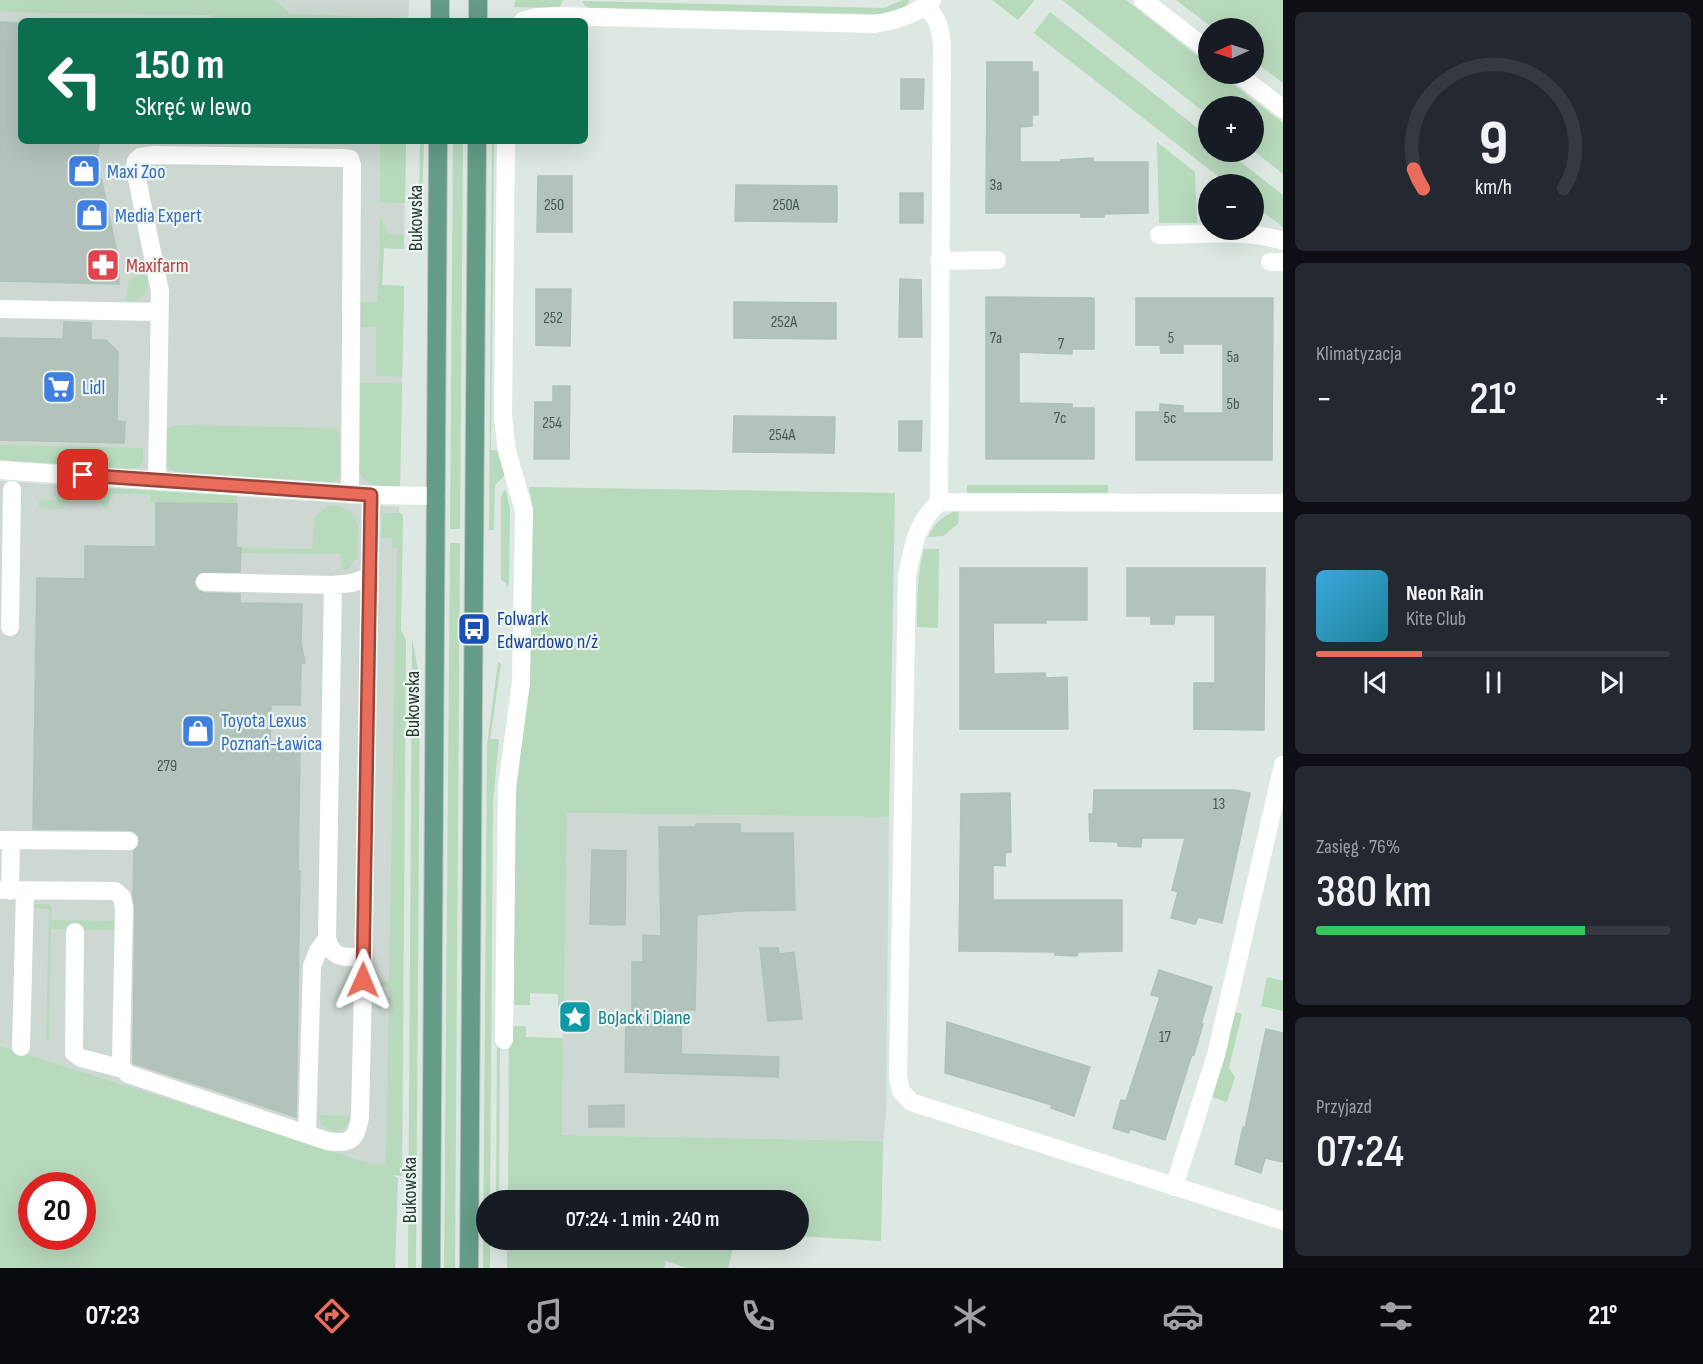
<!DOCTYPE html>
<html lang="pl">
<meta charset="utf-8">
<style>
body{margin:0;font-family:"Sofia Sans Condensed",sans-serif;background:#242831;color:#f1f3f6;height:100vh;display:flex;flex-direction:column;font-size:22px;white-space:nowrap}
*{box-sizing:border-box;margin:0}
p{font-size:20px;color:#9ea1a6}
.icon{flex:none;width:33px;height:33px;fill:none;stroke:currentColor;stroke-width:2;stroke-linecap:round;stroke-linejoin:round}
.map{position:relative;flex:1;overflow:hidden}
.sheet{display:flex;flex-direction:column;gap:12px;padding:12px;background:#0d0f14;width:420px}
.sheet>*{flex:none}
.guide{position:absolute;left:18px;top:18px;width:570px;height:126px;border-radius:9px;box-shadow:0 6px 24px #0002;background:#0b6e4f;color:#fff;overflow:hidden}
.needle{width:39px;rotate:267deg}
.controls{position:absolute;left:1198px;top:18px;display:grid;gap:12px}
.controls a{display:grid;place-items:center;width:66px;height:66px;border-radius:50%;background:#171b24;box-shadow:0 6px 24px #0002;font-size:30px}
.speed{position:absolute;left:18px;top:1172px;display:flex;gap:12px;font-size:30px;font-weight:700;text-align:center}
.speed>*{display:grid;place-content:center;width:78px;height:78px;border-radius:50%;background:#171b24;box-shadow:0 6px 24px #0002;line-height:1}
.speed .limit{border:9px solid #d22;background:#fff;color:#111}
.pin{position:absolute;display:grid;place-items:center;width:51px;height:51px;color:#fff;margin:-26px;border-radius:12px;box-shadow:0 3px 9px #0006}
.me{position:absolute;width:66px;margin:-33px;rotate:1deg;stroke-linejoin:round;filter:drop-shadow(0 0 4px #0008)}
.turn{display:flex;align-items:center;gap:21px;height:126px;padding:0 18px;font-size:27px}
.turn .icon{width:78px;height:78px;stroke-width:2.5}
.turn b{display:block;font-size:42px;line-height:51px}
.big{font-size:45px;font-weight:600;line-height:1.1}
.sheet .widget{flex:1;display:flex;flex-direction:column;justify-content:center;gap:9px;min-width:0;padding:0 21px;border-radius:9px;background:#242831}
.sheet .dial{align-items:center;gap:0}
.dial svg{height:156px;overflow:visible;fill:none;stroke:#363941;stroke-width:7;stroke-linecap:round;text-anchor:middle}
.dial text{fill:#f1f3f6;stroke:none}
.song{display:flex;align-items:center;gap:18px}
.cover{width:72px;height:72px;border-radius:9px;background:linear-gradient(135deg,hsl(200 70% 55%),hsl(190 70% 35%))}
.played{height:6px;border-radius:3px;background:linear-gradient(90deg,#ea6c5a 30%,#363941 30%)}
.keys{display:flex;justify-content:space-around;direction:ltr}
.heat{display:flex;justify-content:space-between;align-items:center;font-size:33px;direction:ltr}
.charge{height:9px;border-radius:4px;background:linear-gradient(90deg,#34c759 76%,#363941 0)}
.trip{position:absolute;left:476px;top:1190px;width:333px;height:60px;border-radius:30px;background:#171b24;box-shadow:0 6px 24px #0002;font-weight:600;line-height:60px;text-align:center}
.tabs{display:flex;height:96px;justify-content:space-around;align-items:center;background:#090b0e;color:#9ea1a6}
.tabs .icon{width:42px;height:42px}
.tabs .current{color:#ea6c5a}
.tabs b{font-size:27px;color:#f1f3f6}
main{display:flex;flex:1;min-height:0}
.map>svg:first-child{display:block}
.built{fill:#ccd8d1}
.green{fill:#b7d9bc;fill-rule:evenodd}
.building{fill:#b3c3bb;stroke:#b0c1b8;stroke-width:1.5}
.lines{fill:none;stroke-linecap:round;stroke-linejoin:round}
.major-casing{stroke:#bcc3c0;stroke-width:20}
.minor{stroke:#fff;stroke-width:18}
.major{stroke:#649c87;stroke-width:18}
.route-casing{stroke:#98463a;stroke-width:15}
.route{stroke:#ea6c5a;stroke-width:10}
.labels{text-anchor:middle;stroke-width:4.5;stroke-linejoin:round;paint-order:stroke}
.number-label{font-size:16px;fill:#455a51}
.shop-label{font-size:20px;fill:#366cbe;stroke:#edf5f0;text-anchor:start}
.street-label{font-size:20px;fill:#20372e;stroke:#edf5f0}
.health-label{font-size:20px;fill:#be3a42;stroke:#edf5f0;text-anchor:start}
.transit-label{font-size:20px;fill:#164399;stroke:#edf5f0;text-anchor:start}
.culture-label{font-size:20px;fill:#0d838f;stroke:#edf5f0;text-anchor:start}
</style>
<main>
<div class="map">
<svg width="1283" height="1268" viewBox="0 0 1283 1268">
<rect width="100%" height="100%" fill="#dde8e2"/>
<path class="built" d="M 0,0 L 409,0 L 408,21 L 21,21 L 21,141 L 406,141 L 404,249 L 384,248 L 382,285 L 404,286 L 400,487 L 0,460 Z
M 0,481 L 399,507 L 388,1174 L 0,1050 Z
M 567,813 L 889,817 L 886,1116 L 883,1141 L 562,1135 L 563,1026 L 575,1026 L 576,1008 L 564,1007 Z"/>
<path class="green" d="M 0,0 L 275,0 L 290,14 L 408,18 L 408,21 L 211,20 L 211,15 L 0,12 Z
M 515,0 L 563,0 L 560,6 L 555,8 L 514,7 Z
M 903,0 L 909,0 L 908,4 L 901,10 L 882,14 L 592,9 L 585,6 L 582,1 L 884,8 Z
M 992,0 L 1033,0 L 1034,1 L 1018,20 Z
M 1062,0 L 1126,0 L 1209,65 L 1209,74 L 1220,74 L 1283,123 L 1283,174 L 1254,151 L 1254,106 L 1209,106 L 1209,116 Z
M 1176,0 L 1283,0 L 1283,83 L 1254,61 L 1254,28 L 1213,28 Z
M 1050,12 L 1209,137 L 1209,152 L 1228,152 L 1283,195 L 1283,227 L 1254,205 L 1254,184 L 1228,184 L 1034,33 Z
M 357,141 L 406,141 L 405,203 L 380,202 L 380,142 Z
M 420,141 L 424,141 L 422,202 L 419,202 Z
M 453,141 L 463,141 L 460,529 L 450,529 Z
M 492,141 L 494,141 L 491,450 L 498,451 L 506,474 L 495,485 L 494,530 L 489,530 Z
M 1157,142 L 1195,172 L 1197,223 L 1159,223 Z
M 380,219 L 382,219 L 388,234 L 404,235 L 404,249 L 384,248 L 382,285 L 404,286 L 402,377 L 376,376 L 376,327 L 361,327 L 361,302 L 378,302 Z
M 147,274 C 149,291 144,302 126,301 L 129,281 L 134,277 Z
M 360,383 L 402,383 L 400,487 C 383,486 365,488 359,470 Z
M 174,425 L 334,428 L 338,431 L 340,436 L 340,474 L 334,482 L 175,472 L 166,465 L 165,434 L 167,429 Z
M 0,445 L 143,448 L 143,460 L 139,467 L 132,469 L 0,460 Z
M 58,485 L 64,489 L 65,509 L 39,508 L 39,500 L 57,500 Z
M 967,485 L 1108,485 L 1108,493 L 967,493 Z
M 529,487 L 895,493 L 889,817 L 567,813 L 564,1007 L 558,1007 L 558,994 L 530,993 L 530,1005 L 514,1005 L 515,803 L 527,696 L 533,510 Z
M 113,488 L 237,496 L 237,503 L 150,502 L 150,494 L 109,494 L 109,510 L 104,508 L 99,501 C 100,492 105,489 113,488 Z
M 504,490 L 506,491 L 510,509 L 509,583 L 506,589 L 506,583 L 501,580 L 501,497 Z
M 338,505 L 352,513 L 358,525 L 357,558 L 348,569 L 341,570 L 341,554 L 241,553 L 241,548 L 312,549 L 315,517 L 327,507 Z
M 959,510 L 958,524 L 943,536 L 928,537 C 935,522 944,515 959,510 Z
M 385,513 L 400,513 L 403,515 L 401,630 L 406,640 L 402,1176 L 392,1175 L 398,1178 L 395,1268 L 0,1268 L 0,1046 L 371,1164 L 386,1164 L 389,987 L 362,986 L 362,981 L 389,981 L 397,548 L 392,547 L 392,538 L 381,538 L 383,514 ZM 32,1185 L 82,1185 L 82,1236 L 32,1236 Z
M 450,543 L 460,543 L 455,1268 L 444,1268 Z
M 924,549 L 939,549 L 938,628 L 917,627 C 917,600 917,575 924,549 Z
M 412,638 L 420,681 L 416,1268 L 408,1268 Z
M 498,662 L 501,664 L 490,739 L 499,739 L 493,802 L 490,1200 L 486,1200 L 486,1239 L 490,1239 L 490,1268 L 483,1268 L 487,745 Z
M 35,904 L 47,904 L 51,906 L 52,920 L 115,921 L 115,930 L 51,929 L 49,1041 L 46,1041 L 49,909 L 32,908 Z
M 1267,977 L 1283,981 L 1283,1011 L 1261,1006 Z
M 1235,1012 L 1242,1014 L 1229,1068 L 1235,1077 L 1227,1102 L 1212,1097 Z
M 513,1026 L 526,1026 L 526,1037 L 563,1038 L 562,1135 L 883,1141 L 881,1241 L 798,1236 L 798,1200 L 508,1200 L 509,1040 L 513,1040 Z
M 497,1040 L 500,1040 L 499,1200 L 496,1200 Z
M 318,1115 L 351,1116 C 349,1126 343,1131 332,1131 L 321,1124 Z
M 507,1239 L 735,1239 L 728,1268 L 687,1268 L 666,1261 L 664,1268 L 507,1268 Z"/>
<path class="building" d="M 0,22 L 21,23 L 21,141 L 99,141 L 97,159 L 119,262 L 119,284 L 0,281 Z
M 987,62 L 1032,62 L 1032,72 L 1038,72 L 1038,115 L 1032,115 L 1032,126 L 1020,127 L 1020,162 L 1061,162 L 1061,160 L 1093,158 L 1093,162 L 1148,162 L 1148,213 L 1104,214 L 1104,217 L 1081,217 L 1081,213 L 986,213 Z
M 901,79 L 924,79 L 923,109 L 901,109 Z
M 538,176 L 572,176 L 572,232 L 537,232 Z
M 736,185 L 837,186 L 837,222 L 735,221 Z
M 900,193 L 923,193 L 923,223 L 900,223 Z
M 900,279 L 921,280 L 922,337 L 899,337 Z
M 536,289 L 571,289 L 570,346 L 536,345 Z
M 986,297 L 1094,298 L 1094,349 L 1072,349 L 1072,354 L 1019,352 L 1019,403 L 1072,404 L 1072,408 L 1094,408 L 1094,459 L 986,459 Z
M 1136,298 L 1273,298 L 1272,460 L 1136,460 L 1136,412 L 1160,412 L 1160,404 L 1183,406 L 1183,413 L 1223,413 L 1223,344 L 1183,344 L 1183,353 L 1161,353 L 1160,345 L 1136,345 Z
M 734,302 L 836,303 L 836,339 L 734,338 Z
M 64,322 L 91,323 L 91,340 L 106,340 L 118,352 L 117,421 L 125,422 L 124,443 L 0,440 L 0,338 L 63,339 Z
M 553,386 L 570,386 L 569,459 L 534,459 L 535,402 L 553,402 Z
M 734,416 L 835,417 L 834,453 L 733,452 Z
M 899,421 L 922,421 L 921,451 L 899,451 Z
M 156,503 L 237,504 L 236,547 L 241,548 L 240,572 L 200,572 L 196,576 L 194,581 L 195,587 L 199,591 L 205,593 L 240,594 L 240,603 L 302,604 L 301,642 L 305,663 L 301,663 L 300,705 L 271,705 L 270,749 L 300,749 L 298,871 L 300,871 L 296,1117 L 133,1063 L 135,908 L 133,895 L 134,851 L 139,846 L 139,836 L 134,831 L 129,830 L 33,829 L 37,578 L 85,579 L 85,546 L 156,547 Z
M 960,568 L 1087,568 L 1087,620 L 1045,620 L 1046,623 L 993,623 L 994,674 L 1045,673 L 1046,678 L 1067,677 L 1068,729 L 960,729 Z
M 1127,568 L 1265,568 L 1264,730 L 1194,729 L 1194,683 L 1215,683 L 1215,615 L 1175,615 L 1174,624 L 1151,624 L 1151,616 L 1127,616 Z
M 1094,790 L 1235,790 L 1250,793 L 1222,923 L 1198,917 L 1195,924 L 1171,918 L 1178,892 L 1172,890 L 1185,838 L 1142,838 L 1141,847 L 1118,846 L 1118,842 L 1090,841 L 1089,814 L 1093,814 Z
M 1010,793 L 1011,852 L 1005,853 L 1005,866 L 993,865 L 993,900 L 1122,900 L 1122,951 L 1078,952 L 1077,956 L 1055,955 L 1055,952 L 959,951 L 961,794 Z
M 696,824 L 740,824 L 740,833 L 793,833 L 795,910 L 741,911 L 697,915 L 695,1010 L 682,1010 L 681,1054 L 779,1057 L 778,1077 L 625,1072 L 626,1016 L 632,1017 L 632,962 L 643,962 L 643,935 L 661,936 L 659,827 L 696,827 Z
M 592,850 L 626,851 L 625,925 L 590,924 Z
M 760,948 L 778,948 L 779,954 L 794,952 L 802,1019 L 768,1021 Z
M 1159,970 L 1212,987 L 1201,1024 L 1203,1024 L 1194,1055 L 1192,1054 L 1165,1140 L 1130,1129 L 1129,1133 L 1113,1128 L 1121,1100 L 1126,1101 L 1160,997 L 1151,995 Z
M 947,1022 L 1090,1067 L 1074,1116 L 1051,1108 L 1052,1105 L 945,1073 Z
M 1266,1029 L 1283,1033 L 1283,1162 L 1265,1158 L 1261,1173 L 1235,1164 L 1243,1127 L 1245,1128 Z
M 624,1105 L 624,1127 L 589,1127 L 589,1106 Z"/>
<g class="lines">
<defs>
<path id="major" d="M 440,21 L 440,0
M 478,21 L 478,0
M 431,1268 L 438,141
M 469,1268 L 477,141"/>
</defs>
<use href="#major" class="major-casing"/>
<path class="minor" d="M 1143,0 L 1209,51
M 925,6 C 938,18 940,27 942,45 L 939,502
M 523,21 L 537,17 L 556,16 L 874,24 C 895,21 916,15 932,0
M 1238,74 L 1283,109
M 1159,235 C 1197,235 1247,229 1283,241
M 939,261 L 997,260
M 1270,262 L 1283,262
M 0,309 L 159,312
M 0,470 L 371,495 L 436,496
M 157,480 L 160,291 L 135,169 L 136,161 L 140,157 L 154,155 L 344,158 L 350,159 L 352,165 L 350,493
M 1283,503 L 939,502 C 916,524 913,546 907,576 L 898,1077 L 901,1091 L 911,1102 L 1283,1221
M 205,582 L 333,585 L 352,583 L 369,577
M 333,585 L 327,938 C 332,960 345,957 363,957
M 10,627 L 12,490
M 0,840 L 129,841
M 0,890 L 115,891 L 122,897 L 124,908 L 121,1062 L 123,1069 L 128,1074 L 327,1141 C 351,1145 357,1139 360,1116 L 363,990
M 10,891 L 11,840
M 75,932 L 74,1053 L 81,1058 L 123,1069
M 363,980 L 371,495
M 504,1040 L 507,786 L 521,683 L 524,511 L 507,451 L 503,416 L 506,141
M 21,1047 L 25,891
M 307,1134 L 312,966 L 318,951 L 327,938
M 1174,1187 L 1216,1055 L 1283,765"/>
<use href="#major" class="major"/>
</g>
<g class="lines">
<defs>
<path id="route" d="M 83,475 L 371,495 L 363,980"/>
</defs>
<use href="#route" class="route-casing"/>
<use href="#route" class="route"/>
</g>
<defs>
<symbol id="shop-square" viewBox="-11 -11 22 22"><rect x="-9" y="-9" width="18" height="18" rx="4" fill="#3f7fe0" stroke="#edf5f0"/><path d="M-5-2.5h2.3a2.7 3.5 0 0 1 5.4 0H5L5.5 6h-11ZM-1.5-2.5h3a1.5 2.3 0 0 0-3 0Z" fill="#fff"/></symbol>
<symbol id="pharmacy-square" viewBox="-11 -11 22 22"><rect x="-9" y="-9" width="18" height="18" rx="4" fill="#e0444e" stroke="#edf5f0"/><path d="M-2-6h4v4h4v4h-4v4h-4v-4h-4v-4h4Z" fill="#fff"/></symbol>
<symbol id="supermarket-square" viewBox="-11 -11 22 22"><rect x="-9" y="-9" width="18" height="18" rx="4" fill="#3f7fe0" stroke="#edf5f0"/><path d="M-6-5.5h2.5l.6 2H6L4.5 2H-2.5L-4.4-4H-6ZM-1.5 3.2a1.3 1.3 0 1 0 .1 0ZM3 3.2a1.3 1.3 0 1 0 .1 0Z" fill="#fff"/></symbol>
<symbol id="bus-square" viewBox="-11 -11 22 22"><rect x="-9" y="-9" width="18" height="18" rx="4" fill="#1a4fb4" stroke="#edf5f0"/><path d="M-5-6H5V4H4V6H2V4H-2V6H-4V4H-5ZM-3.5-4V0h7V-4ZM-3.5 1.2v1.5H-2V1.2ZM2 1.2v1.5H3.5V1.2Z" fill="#fff"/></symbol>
<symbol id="sight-square" viewBox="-11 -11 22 22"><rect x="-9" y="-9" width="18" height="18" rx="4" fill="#0f9aa8" stroke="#edf5f0"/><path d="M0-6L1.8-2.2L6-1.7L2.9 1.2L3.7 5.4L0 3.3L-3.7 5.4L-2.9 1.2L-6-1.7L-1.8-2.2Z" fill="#fff"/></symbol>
</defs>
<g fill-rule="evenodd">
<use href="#shop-square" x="65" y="152" width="38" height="38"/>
<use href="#shop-square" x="73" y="196" width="38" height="38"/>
<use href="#pharmacy-square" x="84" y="246" width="38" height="38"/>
<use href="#supermarket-square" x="40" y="368" width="38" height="38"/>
<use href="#bus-square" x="455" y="610" width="38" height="38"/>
<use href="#shop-square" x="179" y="712" width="38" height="38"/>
<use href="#sight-square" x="556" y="998" width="38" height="38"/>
</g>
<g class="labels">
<g class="number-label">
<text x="996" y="190">3a</text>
<text x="554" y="210">250</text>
<text x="786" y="210">250A</text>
<text x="553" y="323">252</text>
<text x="784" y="327">252A</text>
<text x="996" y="343">7a</text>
<text x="1171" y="343">5</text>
<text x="1061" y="349">7</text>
<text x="1233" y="362">5a</text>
<text x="1233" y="409">5b</text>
<text x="1060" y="423">7c</text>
<text x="1170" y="423">5c</text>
<text x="552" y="428">254</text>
<text x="782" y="440">254A</text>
<text x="167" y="771">279</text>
<text x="1219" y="809">13</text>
<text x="1165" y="1042">17</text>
</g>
<g class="shop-label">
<text x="107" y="178">Maxi Zoo</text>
<text x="115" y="222">Media Expert</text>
<text x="82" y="394">Lidl</text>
<text x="221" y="727">Toyota Lexus<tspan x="221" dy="23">Poznań-Ławica</tspan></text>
</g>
<g class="street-label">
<text transform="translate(415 218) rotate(-90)" y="7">Bukowska</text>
<text transform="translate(412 704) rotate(-90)" y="7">Bukowska</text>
<text transform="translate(409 1190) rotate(-90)" y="7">Bukowska</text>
</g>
<g class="health-label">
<text x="126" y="272">Maxifarm</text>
</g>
<g class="transit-label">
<text x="497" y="625">Folwark<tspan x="497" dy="23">Edwardowo n/ż</tspan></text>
</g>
<g class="culture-label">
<text x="598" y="1024">BoJack i Diane</text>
</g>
</g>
</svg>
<div class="controls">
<a><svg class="needle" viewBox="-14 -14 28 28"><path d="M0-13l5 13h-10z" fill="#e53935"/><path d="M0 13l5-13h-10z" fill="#9ea1a6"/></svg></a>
<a>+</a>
<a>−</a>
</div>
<div class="speed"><div class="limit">20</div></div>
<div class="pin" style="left:83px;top:475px;background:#d93025"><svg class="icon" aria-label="arrive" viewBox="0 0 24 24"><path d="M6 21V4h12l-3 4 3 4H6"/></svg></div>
<svg class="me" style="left:363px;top:980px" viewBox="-20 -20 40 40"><path d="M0-17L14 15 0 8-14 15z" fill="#ea6c5a" stroke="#fff" stroke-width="4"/></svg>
<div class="trip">07:24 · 1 min · 240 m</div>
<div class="guide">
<div class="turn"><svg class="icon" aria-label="left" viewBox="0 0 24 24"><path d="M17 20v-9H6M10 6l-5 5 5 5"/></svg><div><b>150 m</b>Skręć w lewo</div></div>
</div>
</div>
<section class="sheet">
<div class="widget dial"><svg viewBox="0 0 100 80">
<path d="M14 69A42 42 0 1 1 86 69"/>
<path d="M14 69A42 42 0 0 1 9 59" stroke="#ea6c5a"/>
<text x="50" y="56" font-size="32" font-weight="700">9</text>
<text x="50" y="72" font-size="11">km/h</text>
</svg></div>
<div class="widget"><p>Klimatyzacja</p>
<div class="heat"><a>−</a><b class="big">21°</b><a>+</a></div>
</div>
<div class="widget">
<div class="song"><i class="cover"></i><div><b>Neon Rain</b><p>Kite Club</p></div></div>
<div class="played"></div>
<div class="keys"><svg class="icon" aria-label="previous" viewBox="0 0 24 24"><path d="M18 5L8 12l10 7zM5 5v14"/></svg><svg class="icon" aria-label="pause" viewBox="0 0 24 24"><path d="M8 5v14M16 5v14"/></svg><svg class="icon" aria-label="next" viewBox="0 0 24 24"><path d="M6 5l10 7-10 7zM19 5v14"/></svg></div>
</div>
<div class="widget"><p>Zasięg · 76%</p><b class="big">380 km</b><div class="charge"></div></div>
<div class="widget"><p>Przyjazd</p><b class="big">07:24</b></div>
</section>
</main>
<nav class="tabs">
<b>07:23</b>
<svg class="icon current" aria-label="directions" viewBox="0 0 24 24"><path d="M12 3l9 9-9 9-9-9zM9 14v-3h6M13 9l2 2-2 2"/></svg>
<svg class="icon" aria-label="music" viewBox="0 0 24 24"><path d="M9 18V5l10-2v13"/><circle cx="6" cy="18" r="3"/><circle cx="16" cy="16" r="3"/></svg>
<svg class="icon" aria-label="phone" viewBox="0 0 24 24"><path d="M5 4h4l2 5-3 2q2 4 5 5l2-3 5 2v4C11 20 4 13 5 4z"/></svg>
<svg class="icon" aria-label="climate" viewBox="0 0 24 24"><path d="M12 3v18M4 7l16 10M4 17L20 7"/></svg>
<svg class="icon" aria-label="car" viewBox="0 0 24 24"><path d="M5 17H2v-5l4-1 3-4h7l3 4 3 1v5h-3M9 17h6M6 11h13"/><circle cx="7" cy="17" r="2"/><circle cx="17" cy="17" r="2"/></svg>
<svg class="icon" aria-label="filters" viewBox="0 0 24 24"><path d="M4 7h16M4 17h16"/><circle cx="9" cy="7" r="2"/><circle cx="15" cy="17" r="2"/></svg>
<b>21°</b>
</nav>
